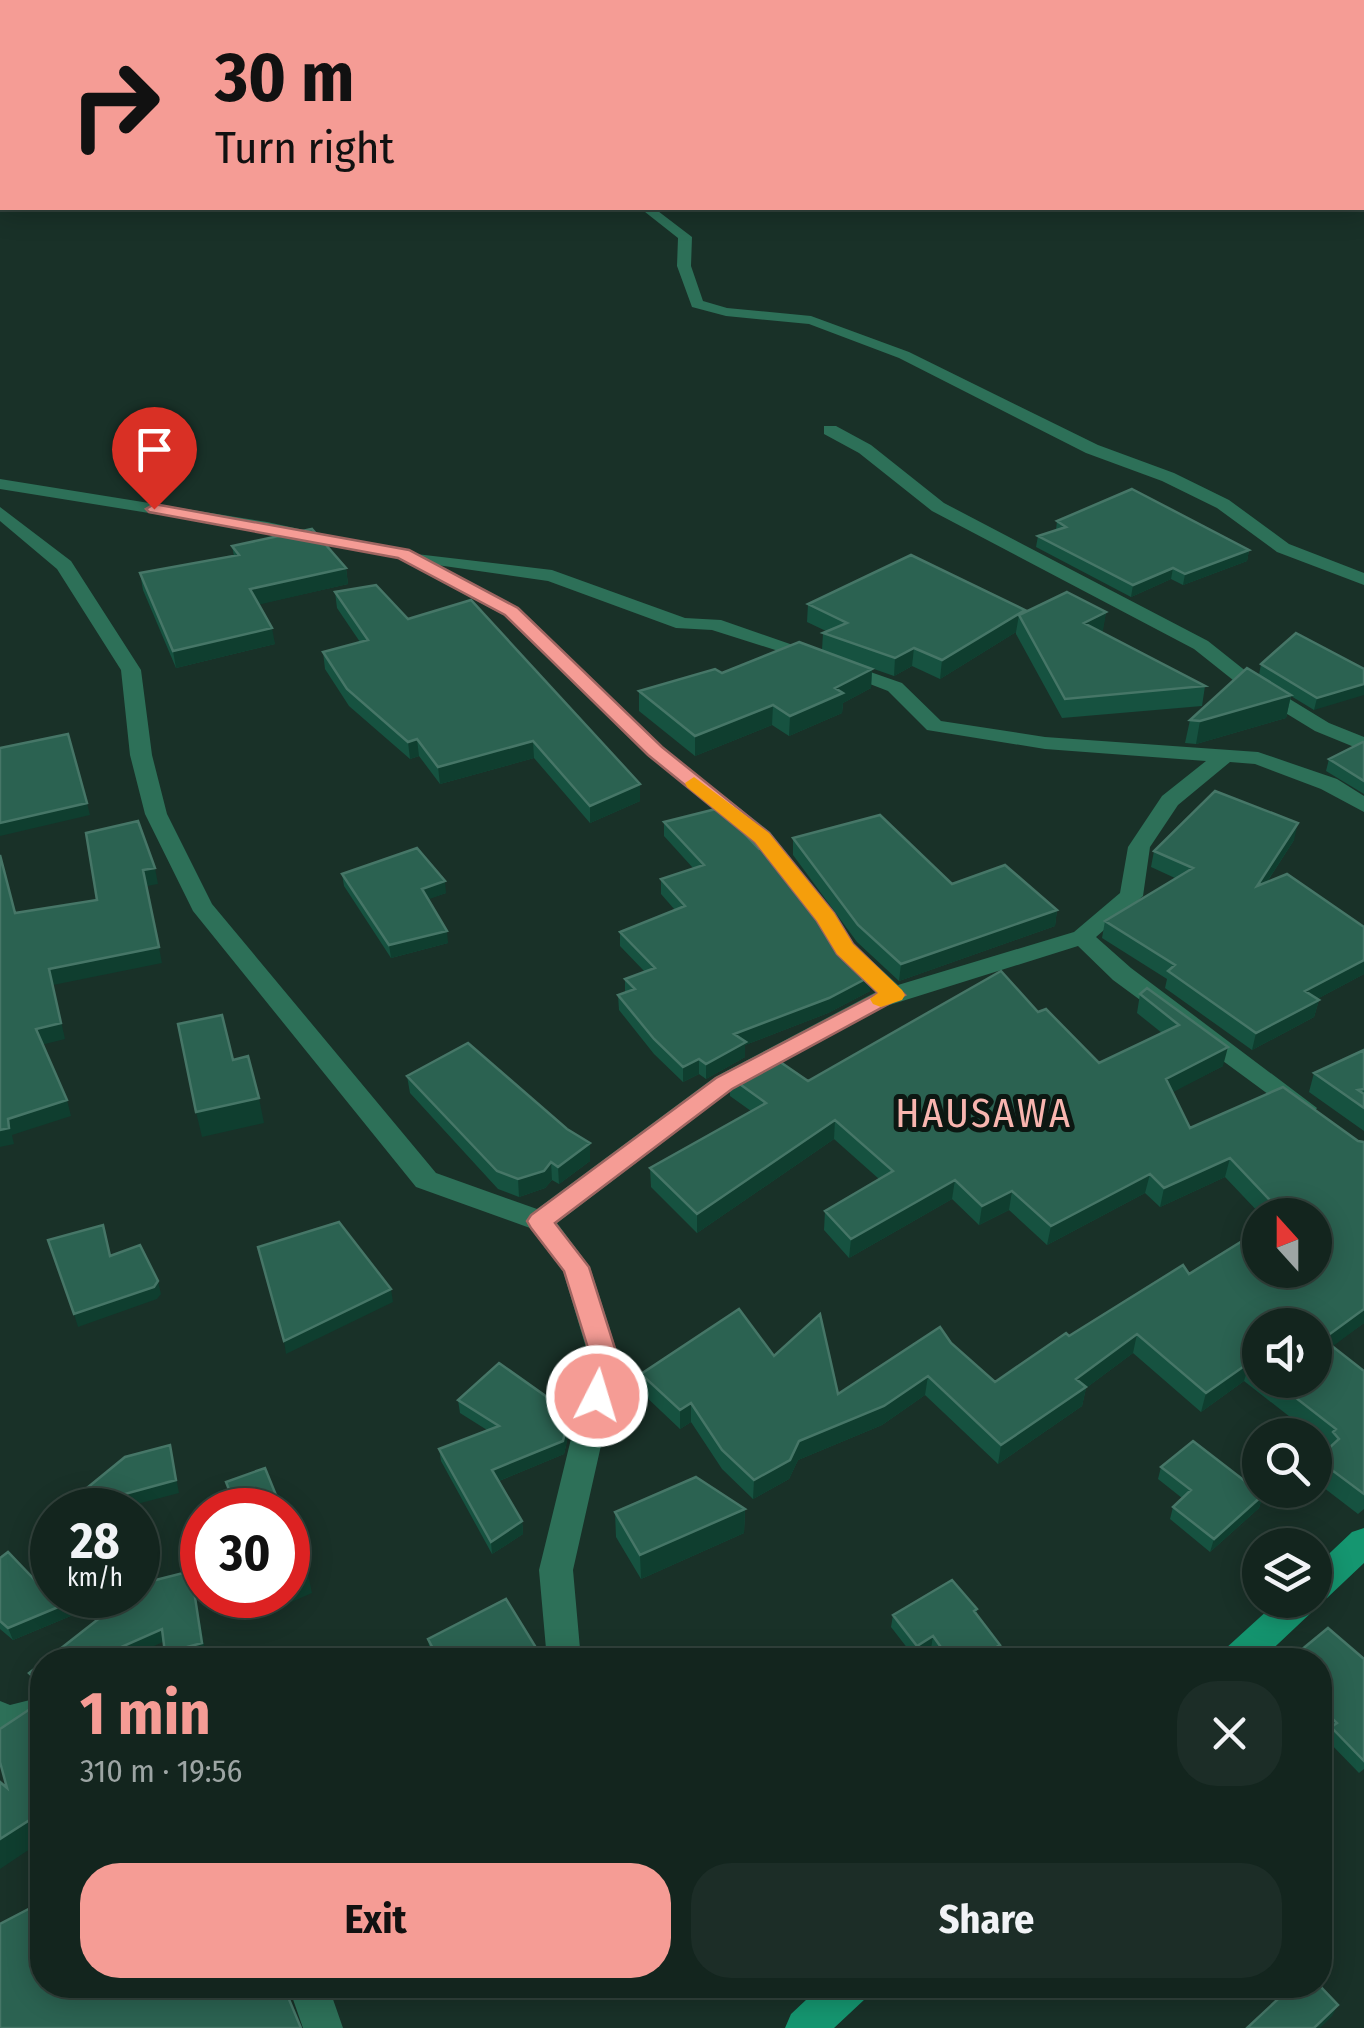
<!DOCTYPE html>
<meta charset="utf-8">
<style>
body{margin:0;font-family:"Fira Sans Condensed",sans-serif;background:#1c2d27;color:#f1f3f6;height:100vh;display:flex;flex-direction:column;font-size:38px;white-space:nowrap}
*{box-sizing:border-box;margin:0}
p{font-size:32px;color:#9da5a4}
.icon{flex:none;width:55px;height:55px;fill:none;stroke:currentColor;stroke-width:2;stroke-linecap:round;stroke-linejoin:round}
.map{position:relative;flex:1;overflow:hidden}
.side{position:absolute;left:30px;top:1648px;width:1302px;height:350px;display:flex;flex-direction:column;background:#13251e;border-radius:40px;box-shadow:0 5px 25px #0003,0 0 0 2px #32423c}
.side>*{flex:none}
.hud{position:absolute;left:0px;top:0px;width:1365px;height:210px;box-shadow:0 5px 25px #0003,0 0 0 2px #32423c;background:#f59c95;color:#111;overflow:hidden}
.needle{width:65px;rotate:339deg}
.buttons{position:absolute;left:1242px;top:1198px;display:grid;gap:20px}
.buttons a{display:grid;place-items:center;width:90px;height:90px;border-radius:50%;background:#13251e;box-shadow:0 5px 25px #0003,0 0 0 2px #32423c;font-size:50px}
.speed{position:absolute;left:30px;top:1488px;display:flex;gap:20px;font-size:50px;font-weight:700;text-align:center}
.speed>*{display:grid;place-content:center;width:130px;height:130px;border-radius:50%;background:#13251e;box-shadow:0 5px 25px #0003,0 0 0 2px #32423c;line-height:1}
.speed small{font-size:25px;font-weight:400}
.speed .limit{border:15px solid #d22;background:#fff;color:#111}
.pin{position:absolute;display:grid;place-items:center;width:85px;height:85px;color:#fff;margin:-102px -42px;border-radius:50% 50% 50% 0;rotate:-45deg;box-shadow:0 0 10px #0007}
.pin .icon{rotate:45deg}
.me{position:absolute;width:110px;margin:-55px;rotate:5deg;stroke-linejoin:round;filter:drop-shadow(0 0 8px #0008)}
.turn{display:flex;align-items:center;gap:35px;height:210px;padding:0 50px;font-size:45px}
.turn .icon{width:130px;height:130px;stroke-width:2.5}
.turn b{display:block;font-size:70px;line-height:85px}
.round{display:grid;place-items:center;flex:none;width:105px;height:105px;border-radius:40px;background:#1c2d27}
.summary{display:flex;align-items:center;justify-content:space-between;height:170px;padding:0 50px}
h1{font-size:60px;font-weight:700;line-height:75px;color:#f59c95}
.primary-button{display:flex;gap:20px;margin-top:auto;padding:20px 50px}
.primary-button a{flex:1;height:115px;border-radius:40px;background:#f59c95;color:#111;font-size:40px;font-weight:700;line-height:115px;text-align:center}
.primary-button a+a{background:#1c2d27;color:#f1f3f6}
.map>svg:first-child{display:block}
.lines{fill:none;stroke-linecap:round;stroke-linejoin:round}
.street{fill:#2d7058;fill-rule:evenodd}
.secondary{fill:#159670;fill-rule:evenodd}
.wall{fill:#165240;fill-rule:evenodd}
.shaded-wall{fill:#0f3e2f}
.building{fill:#2b6251;stroke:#467667;stroke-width:2.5}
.route{fill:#f59c95;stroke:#9f6561;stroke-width:2.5}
.slow{fill:#f59e0b}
.labels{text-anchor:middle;stroke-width:10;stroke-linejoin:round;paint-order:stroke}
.quarter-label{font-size:40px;letter-spacing:2.5px;fill:#f8b5af;stroke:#0c1712}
</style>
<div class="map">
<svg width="1364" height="2028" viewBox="0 0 1364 2028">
<rect width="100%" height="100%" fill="#193128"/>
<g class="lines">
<path class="street" d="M335,0H349L350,2H337Z
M640,208H654L692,237L691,266L703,301L727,308L811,316L909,352L1098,445L1174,473L1229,500L1289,544L1364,573V585L1277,552L1217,508L1162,481L1086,453L899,358L809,324L726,316L692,307L677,266L678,238Z
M824,426H836L871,445L944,503L1208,641L1252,676L1329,723L1364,737V751L1315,731L1238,684L1194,649L932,511L859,453L824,434Z
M0,479L267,522L416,554L552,570L685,618L721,620L902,683L941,721L1045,737L1258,752L1337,779L1364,796V812L1321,789L1255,764L1230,762L1178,805L1150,847L1143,896L1096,937L1131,968L1317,1108L1313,1114H1295L1113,980L1078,946L880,1008L733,1089L557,1223L590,1267L620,1361L573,1570L581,1660H547L539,1570L590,1361L563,1271L530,1228L416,1187L193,911L145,814L130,755L121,670L57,569L0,521V507L71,561L141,670L152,755L167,814L212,904L436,1173L537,1209L715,1077L876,992L836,954L816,921L754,842L648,755L505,616L397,558L267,532L0,489ZM437,565L548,581L676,628L712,630L813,662L888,691L927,730L1045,749L1206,761L1162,796L1128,847L1120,893L1074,932L898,985L854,944L834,913L770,832L662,747L519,608Z
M42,1697V1729L10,1737L0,1733V1701L10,1705Z
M288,1985H328L343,2028H303Z"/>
<path class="secondary" d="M1364,1528V1563L1327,1598L1318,1601L1314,1610L1261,1660H1220L1225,1649L1279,1600H1315V1567L1352,1532Z
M822,1985H871L865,1999L834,2028H785L791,2014Z"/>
</g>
<path class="wall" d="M1057,521L1249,550L1247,561L1183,585L1171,579L1131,597L1036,547L1038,536L1056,530Z
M232,546L346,568L348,584L259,604L275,644L176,668L143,590L140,573L234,556Z
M335,592L408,619L640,801L590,823L534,758L440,784L419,756L410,759L349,706L325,669L323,652L360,642L337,608Z
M808,604L1025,610V612H1106L1102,632L1205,686L1202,706L1062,718L1016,634V632L940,679L912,666L894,676L871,668L872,669L871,688L843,703L842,713L789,736L772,725L695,756L639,711V691L822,650L823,633L826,631L807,622Z
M1261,664L1364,669L1314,710L1291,696L1286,718L1196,744L1185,743L1190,720L1259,675Z
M1364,742V794L1326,771L1329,759Z
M664,822L834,942L870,991L828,1013L745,1045V1057L706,1079L699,1074L683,1082L654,1054L619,1010L618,995L625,992V979L645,972L620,946V932L675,910L661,894V879L693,868L664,836Z
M793,838L952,884L1057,910L1055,926L899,981L857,942L793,855Z
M1294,840L1267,882L1364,927V974L1317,999L1319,1000L1314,1017L1252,1050L1165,988L1167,979L1102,938L1105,921L1175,878L1151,867L1154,851Z
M342,874L446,893L428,899L448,943L391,958L344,886Z
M1147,988L1223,1066L1172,1092L1190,1128L1283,1087L1364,1323L1332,1346L1364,1371V1509L1358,1514L1315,1481V1464L1317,1459L1327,1450L1328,1447L1315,1435H1313L1244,1381L1201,1412L1133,1353L1086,1388L1082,1406L998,1464L925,1395L882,1425L798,1460L789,1479L753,1499L722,1469L691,1422L680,1429L642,1393L641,1374L774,1356L838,1394L951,1343L995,1382L1069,1336L1189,1274L1315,1215H1261L1225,1177L1160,1207L1145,1193L1047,1245L1009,1210L979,1225L952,1199L849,1258L824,1230L825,1211L879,1179L834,1139L697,1233L651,1187L650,1168L751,1111L730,1096V1077L808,1081L1038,1012L1099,1063L1162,1033L1137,1013L1140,994ZM1260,1325L1315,1380H1260Z
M1364,1050V1131L1309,1092L1314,1073Z
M407,1076L567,1129L590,1143V1161L559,1184L552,1180L545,1188L519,1197L498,1189L410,1093Z
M573,1398L574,1410L564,1454L499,1481L522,1521L523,1534L492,1554L441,1461L439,1449L487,1430L460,1413L458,1400L557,1404Z
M1161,1467L1263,1495L1259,1508L1210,1552L1170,1519L1173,1507L1182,1498L1158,1479Z
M226,1482L282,1510H234Z
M745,1509L744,1533L641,1579L616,1537L615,1512Z
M0,1558L53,1599L52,1595H121L13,1640L0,1629Z
M977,1609L976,1615L998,1657L993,1660H939L931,1649L915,1658L891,1627L893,1615Z
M428,1639L535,1646L536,1660H431Z
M1364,1659V1769L1359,1773L1326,1739L1329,1732L1320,1724V1660Z
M42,1663V1693L34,1686L29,1673Z"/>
<path class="shaded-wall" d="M1249,550L1247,561L1183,585L1185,574Z
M346,568L348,584L253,606L250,589Z
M1173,568L1171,579L1131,597L1133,585Z
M1025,610L1024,624L1019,615L1016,632L940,679L942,660Z
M1106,612L1103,631L1082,642L1084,623Z
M272,628L275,644L176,668L173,651Z
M914,648L912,666L894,676L895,658Z
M872,669L871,688L843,703L842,713L789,736L790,716L835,688Z
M1364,684V695L1314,710L1317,698Z
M1291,695L1286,718L1196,744L1200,721Z
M773,705L772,725L695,756V736Z
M417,739L419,756L410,759L408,742Z
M533,741L534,758L440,784L438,767Z
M640,784V801L590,823V806Z
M87,803L90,815L0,836V823Z
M1298,823L1294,840L1253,903L1257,886Z
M155,868L158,884L147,886L162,963L53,985L65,1039L41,1045L36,1029L49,969L143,870Z
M445,881L446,893L424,901L422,889Z
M1057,910L1055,926L899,981L901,964Z
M447,931L448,943L391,958L389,945Z
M1364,960V974L1300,1008L1305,991Z
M871,976L870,991L828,1013L745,1045V1057L706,1079V1064L734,1034Z
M1319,1000L1314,1017L1252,1050L1256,1033Z
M1228,1047L1223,1066L1162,1098L1166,1079Z
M699,1059V1074L683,1082V1067Z
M259,1098L264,1123L202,1137L196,1112Z
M67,1100L71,1116L12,1135L14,1144L0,1147V1130L8,1119Z
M835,1120L834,1139L697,1233V1214Z
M590,1143V1161L559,1184L558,1167Z
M1230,1158L1225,1177L1160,1207L1164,1188Z
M551,1162L552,1180L545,1188L519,1197L518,1179Z
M1150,1174L1145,1193L1047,1245L1051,1226Z
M955,1180L952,1199L849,1258L851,1239Z
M1012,1191L1009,1210L979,1225L982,1206Z
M158,1281L161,1294L157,1299L78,1327L74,1314Z
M391,1289L393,1302L286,1354L284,1341Z
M1364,1309V1323L1317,1358L1323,1339Z
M1137,1334L1133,1353L1086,1388L1082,1406L998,1464L1001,1445L1076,1379Z
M1250,1362L1244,1381L1201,1412L1206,1393Z
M928,1376L925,1395L882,1425L798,1460L789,1479L753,1499L754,1480L799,1441Z
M573,1398L574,1410L564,1454L494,1483L492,1470Z
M691,1403V1422L680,1429V1410Z
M170,1445L179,1493L114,1510L110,1498Z
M1263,1495L1259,1508L1210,1552L1214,1539Z
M745,1509L744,1533L641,1579L640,1555Z
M522,1521L523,1534L492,1554L491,1542Z
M307,1569L312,1593L273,1610L269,1595H288V1577Z
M191,1571L206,1656L190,1660H167L165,1653Z
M142,1572L146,1585L138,1588V1574Z
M87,1595H121L13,1640L8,1628Z
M162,1629L165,1641L124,1660H92Z
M933,1636L931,1649L915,1658L917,1646Z
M1000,1645L998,1657L993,1660H972Z
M535,1646L536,1660H508Z
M42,1812V1841L0,1869V1839Z
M1338,2005L1332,2016L1320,2028H1314Z"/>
<path class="building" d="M1132,489L1249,550L1185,574L1173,568L1133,585L1038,536L1066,527L1057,521Z
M312,529L346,568L250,589L272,628L173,651L140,573L239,555L232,546Z
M911,555L1025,610L942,660L914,648L895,658L823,633L847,623L808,604Z
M376,585L408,619L471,600L640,784L590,806L533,741L438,767L417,739L408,742L347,689L323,652L368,640L335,592Z
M1067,592L1106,612L1084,623L1205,686L1065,699L1019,615Z
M1296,633L1364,669V684L1317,698L1261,664Z
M799,642L872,669L835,688L843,693L790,716L773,705L695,736L639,691L715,669L722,673Z
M1247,668L1291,695L1200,721L1190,720Z
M68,734L87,803L0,823V748Z
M1363,742H1364V781L1329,759Z
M1215,791L1298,823L1257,886L1287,874L1364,927V960L1305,991L1319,1000L1256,1033L1168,971L1175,965L1105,921L1193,868L1154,851Z
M720,808L759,849L766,848L814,908L834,942L871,976L829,998L734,1034L746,1042L706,1064L699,1059L683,1067L654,1039L618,995L635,989L625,979L655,968L620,932L685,906L661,879L704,865L664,822Z
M880,815L952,884L1005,865L1057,910L901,964L858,925L793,838Z
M138,821L155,868L143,870L159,947L49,969L61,1023L36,1029L67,1100L8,1119L9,1128L0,1130V855L15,913L97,900L86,833Z
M417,848L445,881L422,889L447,931L389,945L342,874Z
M1001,971L1038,1012L1046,1009L1099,1063L1179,1025L1140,994L1147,988L1228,1047L1166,1079L1190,1128L1283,1087L1358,1141L1364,1142V1309L1323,1339L1364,1371V1494L1317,1459L1339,1439L1333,1432L1336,1429L1273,1380H1315V1325H1260V1370L1250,1362L1206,1393L1137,1334L1076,1379L1086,1387L1001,1445L928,1376L884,1406L799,1441L790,1460L754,1480L722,1450L691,1403L680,1410L641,1374L739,1309L774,1356L820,1314L838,1394L940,1327L951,1343L995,1382L1066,1333L1069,1336L1183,1265L1189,1274L1260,1230V1270H1315V1215H1284L1230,1158L1164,1188L1150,1174L1051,1226L1012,1191L982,1206L955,1180L851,1239L825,1211L893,1171L835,1120L697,1214L650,1168L766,1103L730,1077L736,1073L770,1055L808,1081Z
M222,1015L233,1060L248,1056L259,1098L196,1112L178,1024Z
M468,1043L567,1129L590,1143L558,1167L551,1162L544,1171L518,1179L497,1171L407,1076Z
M1364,1050V1089L1358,1090L1364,1094V1108L1314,1073Z
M339,1222L391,1289L284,1341L258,1247Z
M103,1225L110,1256L140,1245L158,1281L154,1287L74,1314L48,1240Z
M499,1363L557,1404L573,1398L563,1441L492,1470L522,1521L491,1542L439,1449L499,1426L458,1400Z
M1193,1441L1263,1495L1214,1539L1173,1507L1191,1490L1161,1467Z
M170,1445L176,1480L110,1498L115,1510H60L125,1457Z
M265,1468L282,1510H237L226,1482Z
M696,1477L745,1509L640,1555L615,1512Z
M52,1516V1595H87L8,1628L0,1621V1558L8,1552L53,1599L38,1528Z
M288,1523L307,1569L288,1577Z
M138,1561L142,1572L138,1574Z
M191,1571L202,1643L165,1653L162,1629L92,1660H46L129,1595H138V1588L144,1583Z
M952,1580L977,1609L974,1611L1000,1645L972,1660H950L933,1636L917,1646L893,1615Z
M506,1599L535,1646L508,1660H439L428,1639Z
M1328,1628L1364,1659V1761L1331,1727L1337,1723L1320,1707V1660H1289Z
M42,1663V1682L40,1683L29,1673Z
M42,1701V1812L0,1839V1782L7,1788L0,1762V1729Z
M42,1902V1985H283L301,2028H0V1924Z
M1293,1985H1319L1338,2005L1314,2028H1247Z"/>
<path class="route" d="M154,504L409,550L518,608L662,747L769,833L834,913L853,944L905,995L732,1089L555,1223L589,1267L619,1361L607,1404L597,1407L587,1404L583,1396L592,1361L564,1271L531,1228L527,1221L531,1215L716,1078L878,993L837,954L817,921L755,842L648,755L505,615L398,558L149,512L146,509Z"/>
<path class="slow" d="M694,777L769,833L834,913L853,944L902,990L905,995L902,1000L881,1007L873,1004L870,999L878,993L837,954L817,921L755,842L687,787L685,783Z"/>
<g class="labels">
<g class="quarter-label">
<text x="984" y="1127">HAUSAWA</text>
</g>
</g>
</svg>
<div class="buttons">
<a><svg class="needle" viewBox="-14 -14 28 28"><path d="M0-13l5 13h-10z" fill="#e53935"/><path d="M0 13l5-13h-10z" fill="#9da5a4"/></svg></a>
<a><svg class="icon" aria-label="sound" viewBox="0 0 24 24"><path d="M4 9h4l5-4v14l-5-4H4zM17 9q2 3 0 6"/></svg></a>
<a><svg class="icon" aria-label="search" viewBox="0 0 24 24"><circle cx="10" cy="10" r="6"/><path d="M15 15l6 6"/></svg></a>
<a><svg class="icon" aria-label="layers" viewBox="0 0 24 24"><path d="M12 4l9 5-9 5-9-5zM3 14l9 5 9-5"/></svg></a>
</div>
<div class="speed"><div>28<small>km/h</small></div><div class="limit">30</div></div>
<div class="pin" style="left:154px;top:509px;background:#d93025"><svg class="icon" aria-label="arrive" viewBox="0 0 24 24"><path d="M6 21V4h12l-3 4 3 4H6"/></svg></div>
<svg class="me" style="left:597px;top:1396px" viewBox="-20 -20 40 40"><circle r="17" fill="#f59c95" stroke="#fff" stroke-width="3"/><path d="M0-11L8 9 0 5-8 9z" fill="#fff"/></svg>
<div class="hud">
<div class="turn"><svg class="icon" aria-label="right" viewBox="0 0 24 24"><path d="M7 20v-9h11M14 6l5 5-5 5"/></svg><div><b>30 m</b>Turn right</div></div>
</div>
<section class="side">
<div class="summary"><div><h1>1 min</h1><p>310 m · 19:56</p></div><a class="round"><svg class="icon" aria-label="close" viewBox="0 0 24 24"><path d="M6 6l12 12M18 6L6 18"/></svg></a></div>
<div class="primary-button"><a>Exit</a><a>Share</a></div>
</section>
</div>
